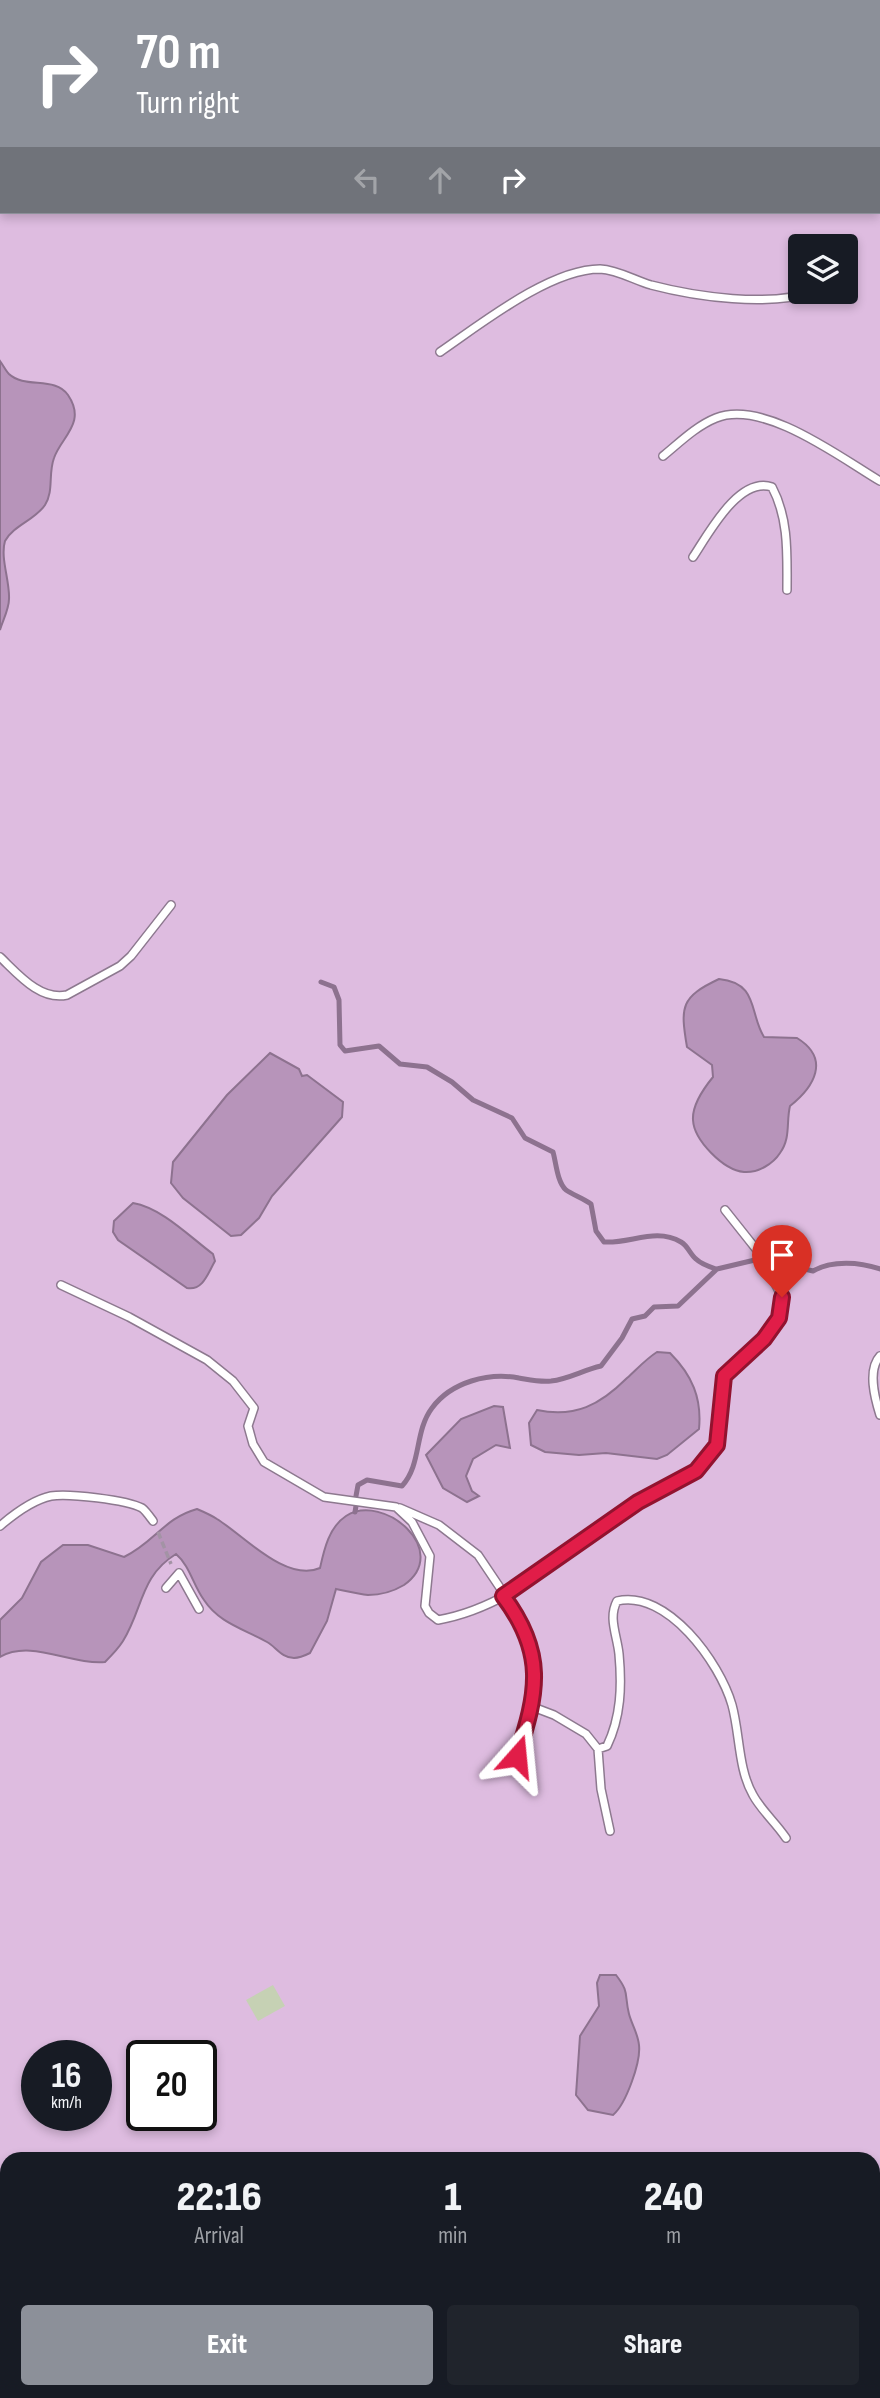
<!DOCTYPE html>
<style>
body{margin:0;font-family:"Sofia Sans Condensed",sans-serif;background:#20242c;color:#f1f3f6;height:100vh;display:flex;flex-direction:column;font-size:26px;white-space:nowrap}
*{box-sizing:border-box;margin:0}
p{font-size:23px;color:#9ea1a6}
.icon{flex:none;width:38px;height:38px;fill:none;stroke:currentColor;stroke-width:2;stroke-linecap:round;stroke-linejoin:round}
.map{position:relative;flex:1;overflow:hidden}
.sheet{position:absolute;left:0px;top:2152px;width:880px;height:247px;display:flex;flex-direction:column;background:#171b24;border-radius:21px 21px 0 0;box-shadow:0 4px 10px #0003}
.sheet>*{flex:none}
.guide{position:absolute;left:0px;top:0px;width:880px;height:214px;box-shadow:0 4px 10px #0003;background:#8c9099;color:#fff;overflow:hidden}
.controls{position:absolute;left:788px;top:234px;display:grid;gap:14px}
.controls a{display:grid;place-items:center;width:70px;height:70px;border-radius:7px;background:#171b24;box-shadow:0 4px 10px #0003;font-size:35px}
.speed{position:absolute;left:21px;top:2040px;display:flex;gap:14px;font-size:35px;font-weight:700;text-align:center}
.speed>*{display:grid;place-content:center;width:91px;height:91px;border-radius:50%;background:#171b24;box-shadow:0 4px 10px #0003;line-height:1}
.speed small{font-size:18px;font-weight:400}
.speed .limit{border:4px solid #111;border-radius:10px;background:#fff;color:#111}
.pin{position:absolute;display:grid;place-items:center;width:60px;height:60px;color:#fff;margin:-72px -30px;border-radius:50% 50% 50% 0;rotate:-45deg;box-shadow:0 0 7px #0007}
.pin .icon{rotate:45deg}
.me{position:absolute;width:77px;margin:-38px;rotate:18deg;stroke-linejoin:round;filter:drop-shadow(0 0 5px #0008)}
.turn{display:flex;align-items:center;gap:24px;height:147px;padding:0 21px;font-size:32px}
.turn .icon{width:91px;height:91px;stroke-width:2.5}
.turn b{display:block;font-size:49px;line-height:60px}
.lanes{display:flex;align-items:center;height:66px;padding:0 21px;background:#0003;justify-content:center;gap:35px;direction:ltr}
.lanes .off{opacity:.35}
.eta{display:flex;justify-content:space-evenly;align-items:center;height:119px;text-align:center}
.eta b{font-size:42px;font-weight:800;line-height:49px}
.action{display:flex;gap:14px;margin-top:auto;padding:14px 21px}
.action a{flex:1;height:80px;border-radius:7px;background:#8c9099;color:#fff;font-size:28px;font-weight:800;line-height:80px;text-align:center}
.action a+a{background:#20242c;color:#f1f3f6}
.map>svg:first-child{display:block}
.green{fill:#debce0;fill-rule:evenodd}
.water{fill:#b794ba;stroke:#8d728f;stroke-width:2}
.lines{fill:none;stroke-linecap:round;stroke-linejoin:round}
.stream{stroke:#8d728f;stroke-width:5}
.building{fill:#c6d1b4}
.service-casing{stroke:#8d798f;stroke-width:10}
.path{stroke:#a393a5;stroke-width:3.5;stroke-dasharray:7 3.5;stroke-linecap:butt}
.service{stroke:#fff;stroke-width:7}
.route-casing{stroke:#92132f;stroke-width:18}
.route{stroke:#e11d48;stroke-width:12}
</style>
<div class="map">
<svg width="880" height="2398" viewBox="0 0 880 2398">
<rect width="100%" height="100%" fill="#f8e2fa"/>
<path class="green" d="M0,0H880V2398H336L327,2392H873V2160H7V2183L0,2179ZM2,2H878V212H2ZM800,247H845V292H800ZM37,2056H96V2116H37ZM142,2056H201V2116H142Z"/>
<path class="water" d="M0,361C3,365 6,371 9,374C25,389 55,376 68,395C87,423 61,437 54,458C48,474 54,491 45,505C35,520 14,525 5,541C0,558 10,581 9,599C9,609 3,620 0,630Z
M719,979C759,983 749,1013 764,1037L797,1038C831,1059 814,1087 790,1106C786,1122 791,1138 780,1153C773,1164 758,1173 744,1172C723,1170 694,1140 693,1120C692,1105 704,1088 713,1077L712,1065L687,1047C680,1006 681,997 719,979Z
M270,1053L299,1069L302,1076L307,1075L343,1102L342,1117L272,1196L259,1218L241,1235L231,1236L183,1198L171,1183L173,1162L227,1095Z
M133,1203C162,1208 190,1237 213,1254L215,1261C208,1273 203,1291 187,1288L118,1240L113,1232L114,1221Z
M657,1352L670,1353C692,1375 702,1398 699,1429L667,1455L657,1459L606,1453L579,1455L545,1452L531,1445L529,1423L537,1410C575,1418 600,1405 627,1378C637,1369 646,1359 657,1352Z
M494,1406L503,1407L510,1448L496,1445L473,1459L466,1476L472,1491L479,1496L467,1502L443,1488L426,1455L461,1419Z
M197,1509C204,1512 211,1515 217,1519C242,1534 286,1583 320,1568C324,1550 329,1527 346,1516C384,1492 452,1551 404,1585C394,1591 380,1595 368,1595C358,1594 346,1591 336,1589L327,1621L310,1653C306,1655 299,1658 294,1658C282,1658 276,1647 267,1642C244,1629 219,1623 204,1600C193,1585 190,1566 176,1554C140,1576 143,1609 123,1641C118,1649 111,1656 105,1662C71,1665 31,1639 0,1657V1620L22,1598L41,1562L63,1545H88L124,1557C154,1543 164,1518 197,1509Z
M600,1975H616C630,1993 624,1994 629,2014C632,2025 638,2034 639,2045C641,2062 626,2104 613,2115L588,2110L576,2095L580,2036L599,2006L597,1983Z
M873,2283L880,2285V2371L873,2361Z"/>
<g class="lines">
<path class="stream" d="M321,982L334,987L339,1000L340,1045L345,1051L379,1046L400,1064L427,1067L452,1082L473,1100L512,1118L525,1138L553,1152C556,1162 557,1182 566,1190C573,1195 583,1198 591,1204L596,1231L604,1242C630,1244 656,1227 681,1242C688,1246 690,1254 696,1259C701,1264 710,1267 716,1269
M775,1262L813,1271C832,1260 860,1262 880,1269
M356,1496L358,1485L367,1480L402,1486C422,1464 414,1432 432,1408C451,1382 489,1372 519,1378C531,1380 539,1382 551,1381C569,1379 583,1370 601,1366L622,1338L632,1319L645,1316L654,1307L678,1306L717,1269L759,1259
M355,1512L356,1506"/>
</g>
<path class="building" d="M273,1985L285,2006L258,2021L246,2000Z"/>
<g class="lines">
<defs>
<path id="service" d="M845,266L851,259
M440,352C481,324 550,269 600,269C618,270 634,280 651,285C697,297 768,307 814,292
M663,456C679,443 696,426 716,418C764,399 841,458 880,481
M693,557C709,533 739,476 772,487C789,519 787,555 787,590
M0,957C18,974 40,1001 67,995L120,966L131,956L171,905
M61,1285L129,1317L207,1360L233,1381L254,1408L248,1426L253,1444L264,1462L324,1497L396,1507L412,1522L430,1556L425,1606L429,1613L438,1620C514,1607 574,1546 636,1504C664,1485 701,1479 717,1445C725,1428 720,1396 724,1376L764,1340L779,1318L782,1297L760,1254L725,1210
M880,1356C867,1370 875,1399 880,1415
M400,1508L439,1525L478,1555L519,1616L531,1642L534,1695L517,1756
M0,1526C14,1514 32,1500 51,1496C68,1493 127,1500 142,1508C146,1511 150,1517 153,1521
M166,1588L179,1573L199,1609
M533,1707L554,1715L586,1734L598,1749L601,1789L610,1831
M598,1749L607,1746C621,1717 622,1686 619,1654C617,1635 608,1618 617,1601C667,1589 720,1663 732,1705C740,1734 738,1769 753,1795C761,1810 776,1823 786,1838
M356,2392L365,2398"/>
</defs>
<use href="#service" class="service-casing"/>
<path class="path" d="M158,1532L171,1564"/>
<use href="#service" class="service"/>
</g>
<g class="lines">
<defs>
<path id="route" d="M517,1756C538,1692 546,1653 503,1596L638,1502L696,1471L717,1445L724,1376L764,1339L779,1318L782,1297"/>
</defs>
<use href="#route" class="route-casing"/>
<use href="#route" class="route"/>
</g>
</svg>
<div class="controls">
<a><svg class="icon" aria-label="layers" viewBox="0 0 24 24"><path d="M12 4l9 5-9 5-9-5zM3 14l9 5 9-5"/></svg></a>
</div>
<div class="speed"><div>16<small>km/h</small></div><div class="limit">20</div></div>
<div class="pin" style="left:782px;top:1297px;background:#d93025"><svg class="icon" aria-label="arrive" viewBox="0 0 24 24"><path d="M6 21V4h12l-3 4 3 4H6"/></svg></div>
<svg class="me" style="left:517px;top:1756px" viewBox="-20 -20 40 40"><path d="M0-17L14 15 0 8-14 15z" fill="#e11d48" stroke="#fff" stroke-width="4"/></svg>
<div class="guide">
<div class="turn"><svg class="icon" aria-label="right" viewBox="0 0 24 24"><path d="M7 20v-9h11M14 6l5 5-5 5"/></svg><div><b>70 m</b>Turn right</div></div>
<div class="lanes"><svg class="icon off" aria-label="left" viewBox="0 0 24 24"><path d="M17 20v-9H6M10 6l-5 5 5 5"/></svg><svg class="icon off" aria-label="ahead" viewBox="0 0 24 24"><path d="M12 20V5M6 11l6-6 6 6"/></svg><svg class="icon" aria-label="right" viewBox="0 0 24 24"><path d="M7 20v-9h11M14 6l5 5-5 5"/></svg></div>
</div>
<section class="sheet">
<div class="eta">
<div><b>22:16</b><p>Arrival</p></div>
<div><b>1</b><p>min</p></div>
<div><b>240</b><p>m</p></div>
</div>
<div class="action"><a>Exit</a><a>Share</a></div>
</section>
</div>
